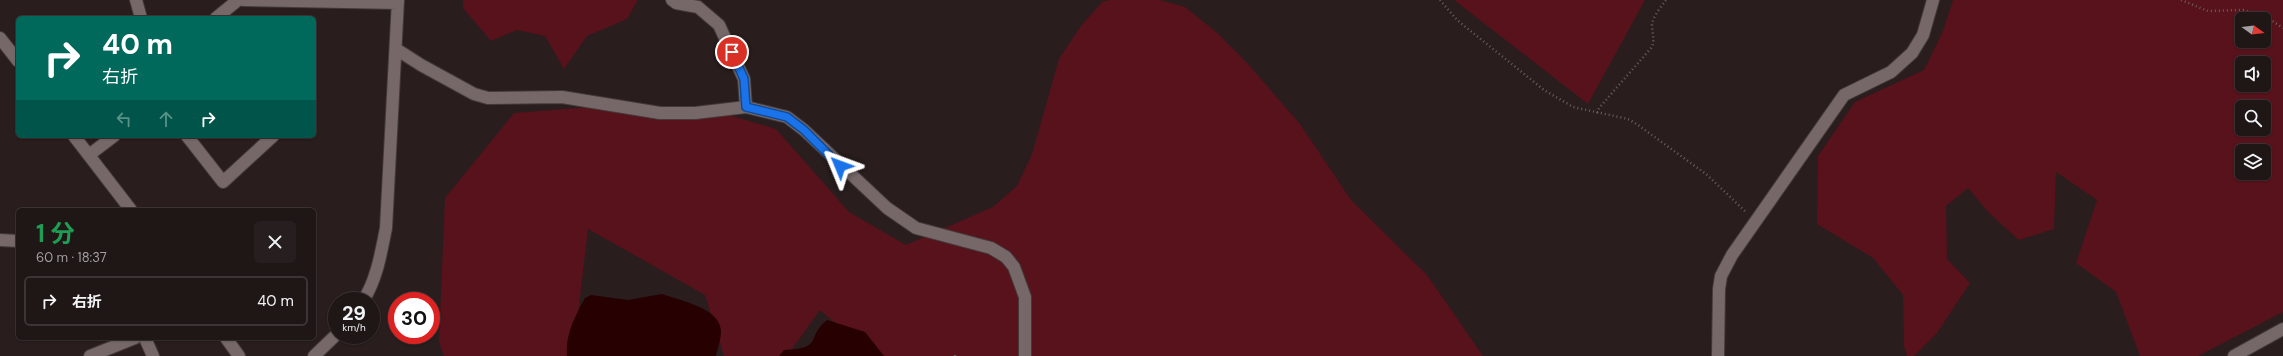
<!DOCTYPE html>
<html lang="ja">
<meta charset="utf-8">
<style>
body{margin:0;font-family:"DM Sans","Noto Sans JP",sans-serif;background:#271f1f;color:#f1f3f6;height:100vh;display:flex;flex-direction:column;font-size:15px;white-space:nowrap}
*{box-sizing:border-box;margin:0}
p{font-size:13px;color:#a19fa1}
.icon{flex:none;width:22px;height:22px;fill:none;stroke:currentColor;stroke-width:2;stroke-linecap:round;stroke-linejoin:round}
.map{position:relative;flex:1;overflow:hidden}
.details{position:absolute;left:16px;top:208px;width:300px;height:132px;display:flex;flex-direction:column;background:#1f1616;border-radius:6px;box-shadow:0 1px 3px #0004,0 0 0 1px #3c3535}
.details>*{flex:none}
.guide{position:absolute;left:16px;top:16px;width:300px;height:122px;border-radius:6px;box-shadow:0 1px 3px #0004,0 0 0 1px #3c3535;background:#00695c;color:#fff;overflow:hidden}
.needle{width:26px;rotate:105deg}
.buttons{position:absolute;left:2235px;top:12px;display:grid;gap:8px}
.buttons a{display:grid;place-items:center;width:36px;height:36px;border-radius:6px;background:#1f1616;box-shadow:0 1px 3px #0004,0 0 0 1px #3c3535;font-size:20px}
.speed{position:absolute;left:328px;top:292px;display:flex;gap:8px;font-size:20px;font-weight:700;text-align:center}
.speed>*{display:grid;place-content:center;width:52px;height:52px;border-radius:50%;background:#1f1616;box-shadow:0 1px 3px #0004,0 0 0 1px #3c3535;line-height:1}
.speed small{font-size:10px;font-weight:400}
.speed .limit{border:6px solid #d22;background:#fff;color:#111}
.pin{position:absolute;display:grid;place-items:center;width:34px;height:34px;color:#fff;margin:-17px;border:2px solid #fff;border-radius:50%;box-shadow:0 1px 4px #0007}
.me{position:absolute;width:44px;margin:-22px;rotate:314deg;stroke-linejoin:round;filter:drop-shadow(0 0 3px #0008)}
.turn{display:flex;align-items:center;gap:14px;height:84px;padding:0 20px;font-size:18px}
.turn .icon{width:52px;height:52px;stroke-width:2.5}
.turn b{display:block;font-size:28px;line-height:34px}
.lanes{display:flex;align-items:center;height:38px;padding:0 20px;background:#0003;justify-content:center;gap:20px;direction:ltr}
.lanes .off{opacity:.35}
.round{display:grid;place-items:center;flex:none;width:42px;height:42px;border-radius:6px;background:#271f1f}
.summary{display:flex;align-items:center;justify-content:space-between;height:68px;padding:0 20px}
h1{font-size:24px;font-weight:700;line-height:30px;color:#1e9e55}
ul{padding:0;list-style:none}
li{display:flex;align-items:center;gap:12px;height:50px;margin:0 8px 6px;padding:0 12px;border:2px solid #3c3535;border-radius:6px}
li div{flex:1}
li b{display:block;font-size:15px}
li em{font-style:normal}
.map>svg:first-child{display:block}
.green{fill:#57121b;fill-rule:evenodd}
.water{fill:#270002}
.lines{fill:none;stroke-linecap:round;stroke-linejoin:round}
.minor-casing{stroke:#443a3a;stroke-width:14}
.path{stroke:#6b6060;stroke-width:2.5;stroke-dasharray:1 3;stroke-linecap:butt}
.minor{stroke:#766868;stroke-width:12}
.route-casing{stroke:#114b97;stroke-width:10}
.route{stroke:#1a73e8;stroke-width:7}
</style>
<div class="map">
<svg width="2283" height="356" viewBox="0 0 2283 356">
<rect width="100%" height="100%" fill="#291d1d"/>
<path class="green" d="M463,0H638L627,19L587,36L564,69L545,36L517,30L491,41L463,8Z
M1110,0H1160L1185,7L1215,31L1248,64L1300,124L1351,200L1427,275L1483,356H874L820,310L787,356H724L705,295L588,229L573,356H444L439,342L445,198L514,113L578,108L698,106L776,129L849,212L906,245L993,207L1017,186L1032,154L1059,59L1081,26L1102,2Z
M1454,0H1645L1588,104Z
M1953,0H2283V312L2198,356H2140L2116,292L2076,263L2097,200L2056,172L2054,229L2019,240L1989,213L1968,188L1946,206L1947,259L1970,283L1937,333L1914,356H1907L1904,346L1903,295L1873,258L1817,224L1818,156L1855,102L1924,70L1943,31ZM2242,19H2264V41H2242ZM2242,63H2264V85H2242ZM2242,107H2264V129H2242ZM2242,151H2264V173H2242Z"/>
<path class="water" d="M662,294C678,300 715,307 720,326C723,334 718,347 716,356H567C565,335 575,316 585,298L591,295L628,300Z
M827,320L865,332L884,356H779L784,350C825,348 805,338 827,320Z"/>
<g class="lines">
<defs>
<path id="minor" d="M136,0L141,18
M243,0L398,3
M672,0L676,3L698,7L719,25L744,79L746,107
M216,18L238,0
M0,38L18,61
M396,49L421,65L474,94L488,98L562,97L660,113H695L746,107L787,117L804,130L887,208L916,228L991,248L1006,257L1014,267L1025,297V356
M74,136L131,210
M187,136L223,182L273,136
M89,155L114,136
M0,240L18,241
M363,301C377,279 381,253 386,228L398,0
M145,338L153,356
M226,338L239,356
M90,356L135,338
M314,356L337,334
M1718,356L1719,289L1721,276L1732,255L1844,95L1891,72L1912,53L1923,35L1933,0
M2234,356L2283,329"/>
</defs>
<use href="#minor" class="minor-casing"/>
<path class="path" d="M1440,0L1457,20L1544,90L1573,107L1628,119L1638,125L1706,174L1746,212
M2181,0L2208,11L2243,10L2268,18L2283,28
M1597,113L1599,108L1652,47C1655,39 1652,33 1652,25C1653,16 1661,7 1666,0
M955,356V354"/>
<use href="#minor" class="minor"/>
</g>
<g class="lines">
<defs>
<path id="route" d="M732,52L744,79L746,107L787,117L804,130L840,166"/>
</defs>
<use href="#route" class="route-casing"/>
<use href="#route" class="route"/>
</g>
</svg>
<div class="buttons">
<a><svg class="needle" viewBox="-14 -14 28 28"><path d="M0-13l5 13h-10z" fill="#e53935"/><path d="M0 13l5-13h-10z" fill="#a19fa1"/></svg></a>
<a><svg class="icon" aria-label="sound" viewBox="0 0 24 24"><path d="M4 9h4l5-4v14l-5-4H4zM17 9q2 3 0 6"/></svg></a>
<a><svg class="icon" aria-label="search" viewBox="0 0 24 24"><circle cx="10" cy="10" r="6"/><path d="M15 15l6 6"/></svg></a>
<a><svg class="icon" aria-label="layers" viewBox="0 0 24 24"><path d="M12 4l9 5-9 5-9-5zM3 14l9 5 9-5"/></svg></a>
</div>
<div class="speed"><div>29<small>km/h</small></div><div class="limit">30</div></div>
<div class="pin" style="left:732px;top:52px;background:#d93025"><svg class="icon" aria-label="arrive" viewBox="0 0 24 24"><path d="M6 21V4h12l-3 4 3 4H6"/></svg></div>
<svg class="me" style="left:840px;top:166px" viewBox="-20 -20 40 40"><path d="M0-17L14 15 0 8-14 15z" fill="#1a73e8" stroke="#fff" stroke-width="4"/></svg>
<div class="guide">
<div class="turn"><svg class="icon" aria-label="right" viewBox="0 0 24 24"><path d="M7 20v-9h11M14 6l5 5-5 5"/></svg><div><b>40 m</b>右折</div></div>
<div class="lanes"><svg class="icon off" aria-label="left" viewBox="0 0 24 24"><path d="M17 20v-9H6M10 6l-5 5 5 5"/></svg><svg class="icon off" aria-label="ahead" viewBox="0 0 24 24"><path d="M12 20V5M6 11l6-6 6 6"/></svg><svg class="icon" aria-label="right" viewBox="0 0 24 24"><path d="M7 20v-9h11M14 6l5 5-5 5"/></svg></div>
</div>
<section class="details">
<div class="summary"><div><h1>1 分</h1><p>60 m · 18:37</p></div><a class="round"><svg class="icon" aria-label="close" viewBox="0 0 24 24"><path d="M6 6l12 12M18 6L6 18"/></svg></a></div>
<ul>
<li><svg class="icon" aria-label="right" viewBox="0 0 24 24"><path d="M7 20v-9h11M14 6l5 5-5 5"/></svg><div><b>右折</b></div><em>40 m</em></li>
</ul>
</section>
</div>
